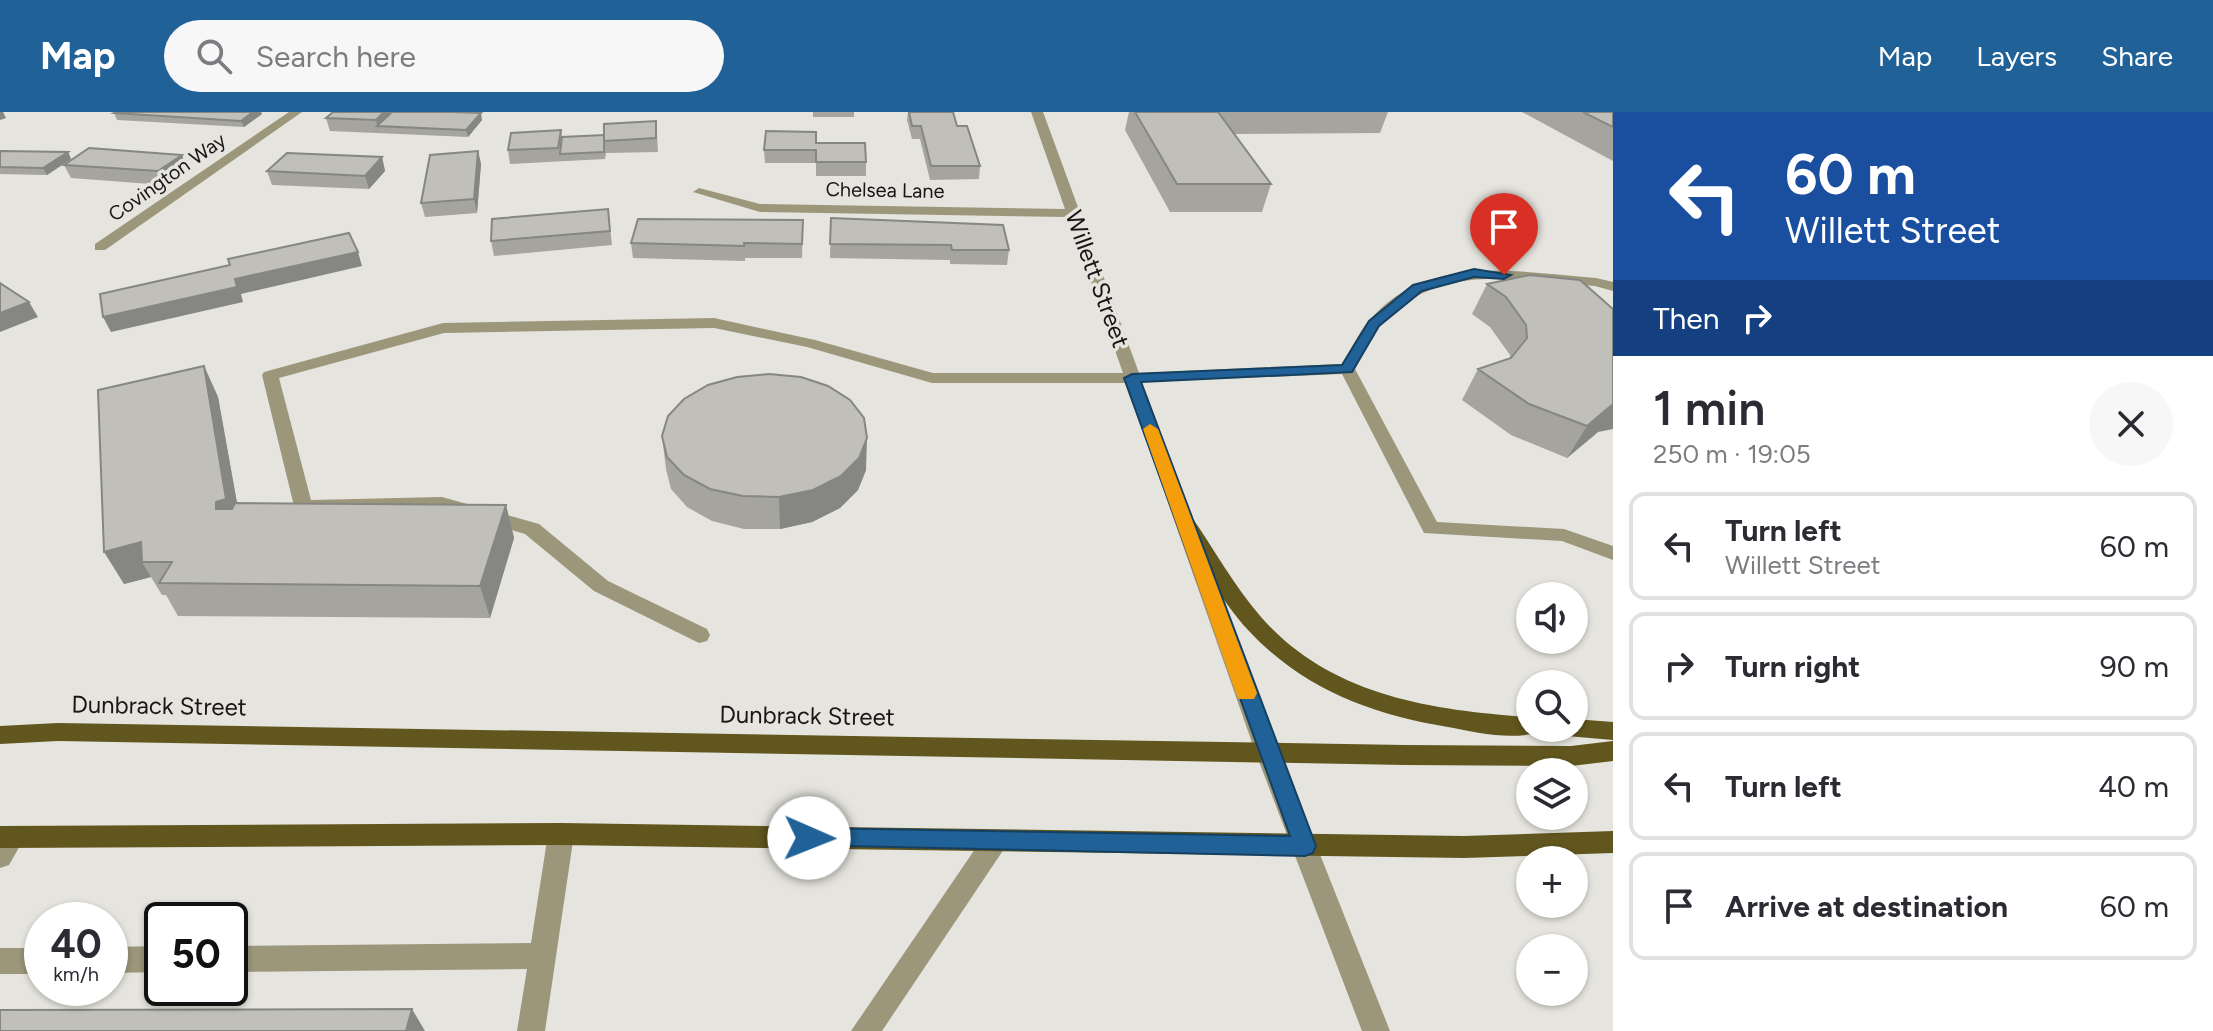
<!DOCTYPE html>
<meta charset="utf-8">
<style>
body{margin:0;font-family:Figtree,sans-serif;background:#f7f7f7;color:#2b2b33;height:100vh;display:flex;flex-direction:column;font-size:30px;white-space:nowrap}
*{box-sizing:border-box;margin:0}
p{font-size:26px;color:#7c7c81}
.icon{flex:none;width:44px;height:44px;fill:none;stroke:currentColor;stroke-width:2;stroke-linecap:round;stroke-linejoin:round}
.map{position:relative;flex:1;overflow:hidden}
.sheet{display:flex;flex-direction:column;background:#fff;width:600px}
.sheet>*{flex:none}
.hud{background:#1a4fa0;color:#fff;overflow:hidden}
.tools{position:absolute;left:1516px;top:470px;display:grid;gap:16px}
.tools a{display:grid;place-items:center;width:72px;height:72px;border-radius:50%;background:#fff;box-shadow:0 2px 6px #0004;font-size:40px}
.speed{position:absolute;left:24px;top:790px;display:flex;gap:16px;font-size:40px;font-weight:700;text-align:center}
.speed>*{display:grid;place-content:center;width:104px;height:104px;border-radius:50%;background:#fff;box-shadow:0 2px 6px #0004;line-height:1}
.speed small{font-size:20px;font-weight:400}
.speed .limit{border:4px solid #111;border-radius:12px;background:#fff;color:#111}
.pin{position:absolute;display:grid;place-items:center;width:68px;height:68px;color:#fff;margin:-82px -34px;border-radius:50% 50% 50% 0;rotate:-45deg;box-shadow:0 0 8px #0007}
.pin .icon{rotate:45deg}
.me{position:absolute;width:88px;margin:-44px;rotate:91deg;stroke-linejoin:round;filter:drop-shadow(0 0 6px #0008)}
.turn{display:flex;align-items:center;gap:28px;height:168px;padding:0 40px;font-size:36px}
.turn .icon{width:104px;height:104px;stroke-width:2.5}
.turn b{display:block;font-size:56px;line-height:68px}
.then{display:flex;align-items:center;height:76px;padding:0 40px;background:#0003;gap:16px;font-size:30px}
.round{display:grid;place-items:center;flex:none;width:84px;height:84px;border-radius:42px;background:#f7f7f7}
.summary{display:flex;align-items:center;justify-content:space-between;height:136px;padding:0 40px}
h1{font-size:48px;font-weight:600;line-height:60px}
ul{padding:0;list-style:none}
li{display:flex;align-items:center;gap:24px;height:108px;margin:0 16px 12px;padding:0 24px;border:4px solid #e1e1e2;border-radius:16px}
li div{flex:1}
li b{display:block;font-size:30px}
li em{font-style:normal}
header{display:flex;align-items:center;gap:48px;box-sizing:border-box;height:112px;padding:0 40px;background:#206297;color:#fff}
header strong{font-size:38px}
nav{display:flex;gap:44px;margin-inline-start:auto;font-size:28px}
.search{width:560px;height:72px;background:#f7f7f7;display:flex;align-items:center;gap:20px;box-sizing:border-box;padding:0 28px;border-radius:44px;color:#7c7c81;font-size:30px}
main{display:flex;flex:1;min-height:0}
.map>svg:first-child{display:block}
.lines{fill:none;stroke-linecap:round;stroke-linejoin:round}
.minor{fill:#9c967a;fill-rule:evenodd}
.major{fill:#61561e;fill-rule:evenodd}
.wall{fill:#a5a49f}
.shaded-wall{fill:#868682}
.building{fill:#c0bfb9;stroke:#868682;stroke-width:2}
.route{fill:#206297;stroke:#154062;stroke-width:2}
.slow{fill:#f59e0b}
.labels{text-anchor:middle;stroke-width:7;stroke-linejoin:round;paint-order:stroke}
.far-street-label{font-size:20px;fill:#181715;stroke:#e5e4de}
.street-label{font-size:24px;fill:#181715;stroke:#e5e4de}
</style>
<header>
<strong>Map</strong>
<div class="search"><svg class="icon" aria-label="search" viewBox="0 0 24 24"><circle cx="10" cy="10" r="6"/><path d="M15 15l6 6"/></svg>Search here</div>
<nav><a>Map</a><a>Layers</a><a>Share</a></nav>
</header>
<main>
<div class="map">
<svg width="1613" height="919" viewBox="0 0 1613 919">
<rect width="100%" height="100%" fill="#e5e4de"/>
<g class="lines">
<path class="minor" d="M289,0H302L105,138H95V132Z
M1031,0H1043L1139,261L1342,252C1350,239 1358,222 1368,210C1426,140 1517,160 1596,166L1613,170V179L1595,174C1518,169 1438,148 1380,214C1370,226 1363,243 1355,257L1437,410L1564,417L1613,434V448L1562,429L1424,421L1342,262L1142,270L1279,639L1390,919H1362L1255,639L1126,271H932L807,235L714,216L444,221L279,266L311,388L442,385L539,412L608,469L707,517L710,523L707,529L699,531L594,479L525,422L442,397L303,400L294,394L262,263L264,260L443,211L714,206L815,228L933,261H1123L1068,105L760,100L693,80L699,76L760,92L1065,97Z
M561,711L570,714L574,722L545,919H517L527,857L230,860V834L531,831L548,722L552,714Z
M12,714L21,717L25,725L9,753L0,756V722Z
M995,718L1004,721L1008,729L1004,737L882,919H851L986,721Z
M162,834V860L110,861V835Z
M0,836H42V862H0Z"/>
<path class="major" d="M1184,402L1191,404C1214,437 1234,474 1261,505C1331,584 1431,598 1530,605V616H1540L1538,620C1513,629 1473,620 1448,615C1372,603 1302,576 1249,519C1219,487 1198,445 1175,408Z
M1574,607L1613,610V628L1555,623L1551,616H1574Z
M58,611L1405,633L1571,634L1613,629V649L1571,654L1405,653L58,629L0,632V614Z
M561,711L1464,724L1613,719V741L1464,746L561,733L0,736V714Z"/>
</g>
<path class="wall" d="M813,0H854V5H813Z
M908,0H953L957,14L980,54L979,67L930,68L920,27H912L907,8Z
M1129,0H1388L1380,21L1234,22L1271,72L1262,100H1170L1125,18Z
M1522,0H1613V49Z
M114,1L262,2L244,15L117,8Z
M326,6L482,8L468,25L330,19Z
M561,18L562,25L657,22L658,40L606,41L605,47L510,52L508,38Z
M816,31L866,50V64H816V51H765L764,38Z
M0,39L68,40L71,47L47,63L0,62Z
M478,39L481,52L477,101L425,105L421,91Z
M182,43L187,56L164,73L71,66L64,53Z
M382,45L385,59L369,77L272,73L267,59Z
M608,97L612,133L494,144L491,129Z
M831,106L1009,138L1007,153L950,152V148L830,146Z
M803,108L802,146H745V149L633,146L631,131Z
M1530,163L1598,320L1567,346L1511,323L1462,288L1478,257L1510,247V243L1490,215L1472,202L1487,172Z
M204,254L218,285L237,391L506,393L514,426L490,506L178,504L166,483H162L151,465L124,472Z
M662,324L866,358L858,378L840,396L812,410L780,417H744L712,409L687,395L671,377L666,357Z"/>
<path class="shaded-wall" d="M0,0H3L6,6L0,8Z
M253,0H261L262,2L244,15L241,9Z
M384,0H395L377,14L379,21L376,8Z
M481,1L482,8L468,25L466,18Z
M478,39L481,52L477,101L474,87Z
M68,40L71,47L47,63L43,56Z
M182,43L187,56L164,73L158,59Z
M382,45L385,59L369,77L365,64Z
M358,140L362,154L241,182L243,190L111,220L103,205L235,167Z
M29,190L38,205L0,220V201Z
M204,254L218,285L242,419L216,397Z
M1613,292V317L1598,320L1567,346L1587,314Z
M867,326L866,358L858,378L840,396L812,410L780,417L779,385Z
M506,393L514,426L490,506L480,474Z
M141,430L142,450L151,465L124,472L104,440Z
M412,897L425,919H406Z"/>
<path class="building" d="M116,0H253L241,9L114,1Z
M333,0H384L376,8L326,6Z
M392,0H450L481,1L466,18L377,14Z
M909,0H953L957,14H967L980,54H931L921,14H912Z
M1135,0H1218L1271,72H1177Z
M1583,0H1613V15Z
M656,9V26L604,29V12Z
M561,18L558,36L508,38L511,21Z
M766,19L816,20V31H865L866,50H816V38H764Z
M604,23V40L560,42L562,25Z
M89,36L182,43L158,59L64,53Z
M0,39L68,40L43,56L0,55Z
M478,39L474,87L421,91L430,43Z
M287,41L382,45L365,64L267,59Z
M608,97L610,119L491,129L492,107Z
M831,106L1003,113L1009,138H952L951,133L830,132Z
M638,107L803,108L802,132L744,131V134L631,131Z
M349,121L358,140L235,167L237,175L103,205L100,182L230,153L228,147Z
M1530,163L1580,168L1613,197V292L1587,314L1529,292L1478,257L1511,246L1527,226L1526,213L1506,185L1487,172Z
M0,171L29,190L0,201Z
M204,254L226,387L216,390V397H232L235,391L506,393L480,474L159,471L172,450H142L141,430L104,440L98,278Z
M769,262L801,265L828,274L850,288L864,306L867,326L859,346L841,364L813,378L779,385L743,384L710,377L684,363L667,345L662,324L668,304L684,287L708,273L737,265Z
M412,897L406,919H0V898Z"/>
<path class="route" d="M1474,157L1511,163L1504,167L1474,165L1422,179L1379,214L1352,260L1141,270L1316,734L1313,741L1305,744L801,733L798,726L801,719L809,716L1290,724L1124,266L1132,262L1342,253L1369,209L1413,173Z"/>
<path class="slow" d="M1150,312L1158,317L1257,581L1254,587H1239L1236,581L1143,317Z"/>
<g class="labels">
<g class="far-street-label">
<text transform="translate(167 65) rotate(-35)" y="7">Covington Way</text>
<text transform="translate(885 78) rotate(1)" y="7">Chelsea Lane</text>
</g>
<g class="street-label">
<text transform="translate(1097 167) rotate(70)" y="8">Willett Street</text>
<text transform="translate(159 594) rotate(1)" y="8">Dunbrack Street</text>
<text transform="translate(807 604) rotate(1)" y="8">Dunbrack Street</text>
</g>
</g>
</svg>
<div class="tools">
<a><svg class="icon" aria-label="sound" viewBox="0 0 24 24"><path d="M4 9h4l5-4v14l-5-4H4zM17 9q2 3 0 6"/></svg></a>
<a><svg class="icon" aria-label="search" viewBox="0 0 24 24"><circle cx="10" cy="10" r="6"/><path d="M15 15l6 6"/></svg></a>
<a><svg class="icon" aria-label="layers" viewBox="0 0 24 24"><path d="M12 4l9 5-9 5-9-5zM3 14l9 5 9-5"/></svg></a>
<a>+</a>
<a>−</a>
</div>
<div class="speed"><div>40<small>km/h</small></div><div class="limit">50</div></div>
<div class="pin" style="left:1504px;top:163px;background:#d93025"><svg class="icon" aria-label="arrive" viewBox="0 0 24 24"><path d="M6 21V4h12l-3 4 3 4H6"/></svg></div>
<svg class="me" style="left:809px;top:726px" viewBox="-20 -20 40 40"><circle r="19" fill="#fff"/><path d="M0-13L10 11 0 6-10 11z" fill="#206297"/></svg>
</div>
<section class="sheet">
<div class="hud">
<div class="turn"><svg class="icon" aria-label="left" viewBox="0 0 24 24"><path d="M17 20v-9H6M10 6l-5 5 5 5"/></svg><div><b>60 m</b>Willett Street</div></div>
<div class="then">Then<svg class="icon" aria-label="right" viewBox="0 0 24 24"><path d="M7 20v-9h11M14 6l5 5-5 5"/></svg></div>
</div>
<div class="summary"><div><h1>1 min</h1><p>250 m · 19:05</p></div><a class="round"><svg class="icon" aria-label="close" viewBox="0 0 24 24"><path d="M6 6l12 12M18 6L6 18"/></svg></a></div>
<ul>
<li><svg class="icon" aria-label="left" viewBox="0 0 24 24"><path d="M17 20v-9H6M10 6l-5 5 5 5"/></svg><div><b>Turn left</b><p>Willett Street</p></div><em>60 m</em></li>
<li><svg class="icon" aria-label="right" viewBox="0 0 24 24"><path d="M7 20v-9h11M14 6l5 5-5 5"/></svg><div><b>Turn right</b></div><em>90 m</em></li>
<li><svg class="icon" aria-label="left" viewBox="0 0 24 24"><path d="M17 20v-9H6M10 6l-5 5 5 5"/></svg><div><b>Turn left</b></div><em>40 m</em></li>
<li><svg class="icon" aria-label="arrive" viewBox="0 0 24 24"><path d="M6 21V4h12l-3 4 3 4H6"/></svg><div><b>Arrive at destination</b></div><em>60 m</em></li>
</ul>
</section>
</main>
